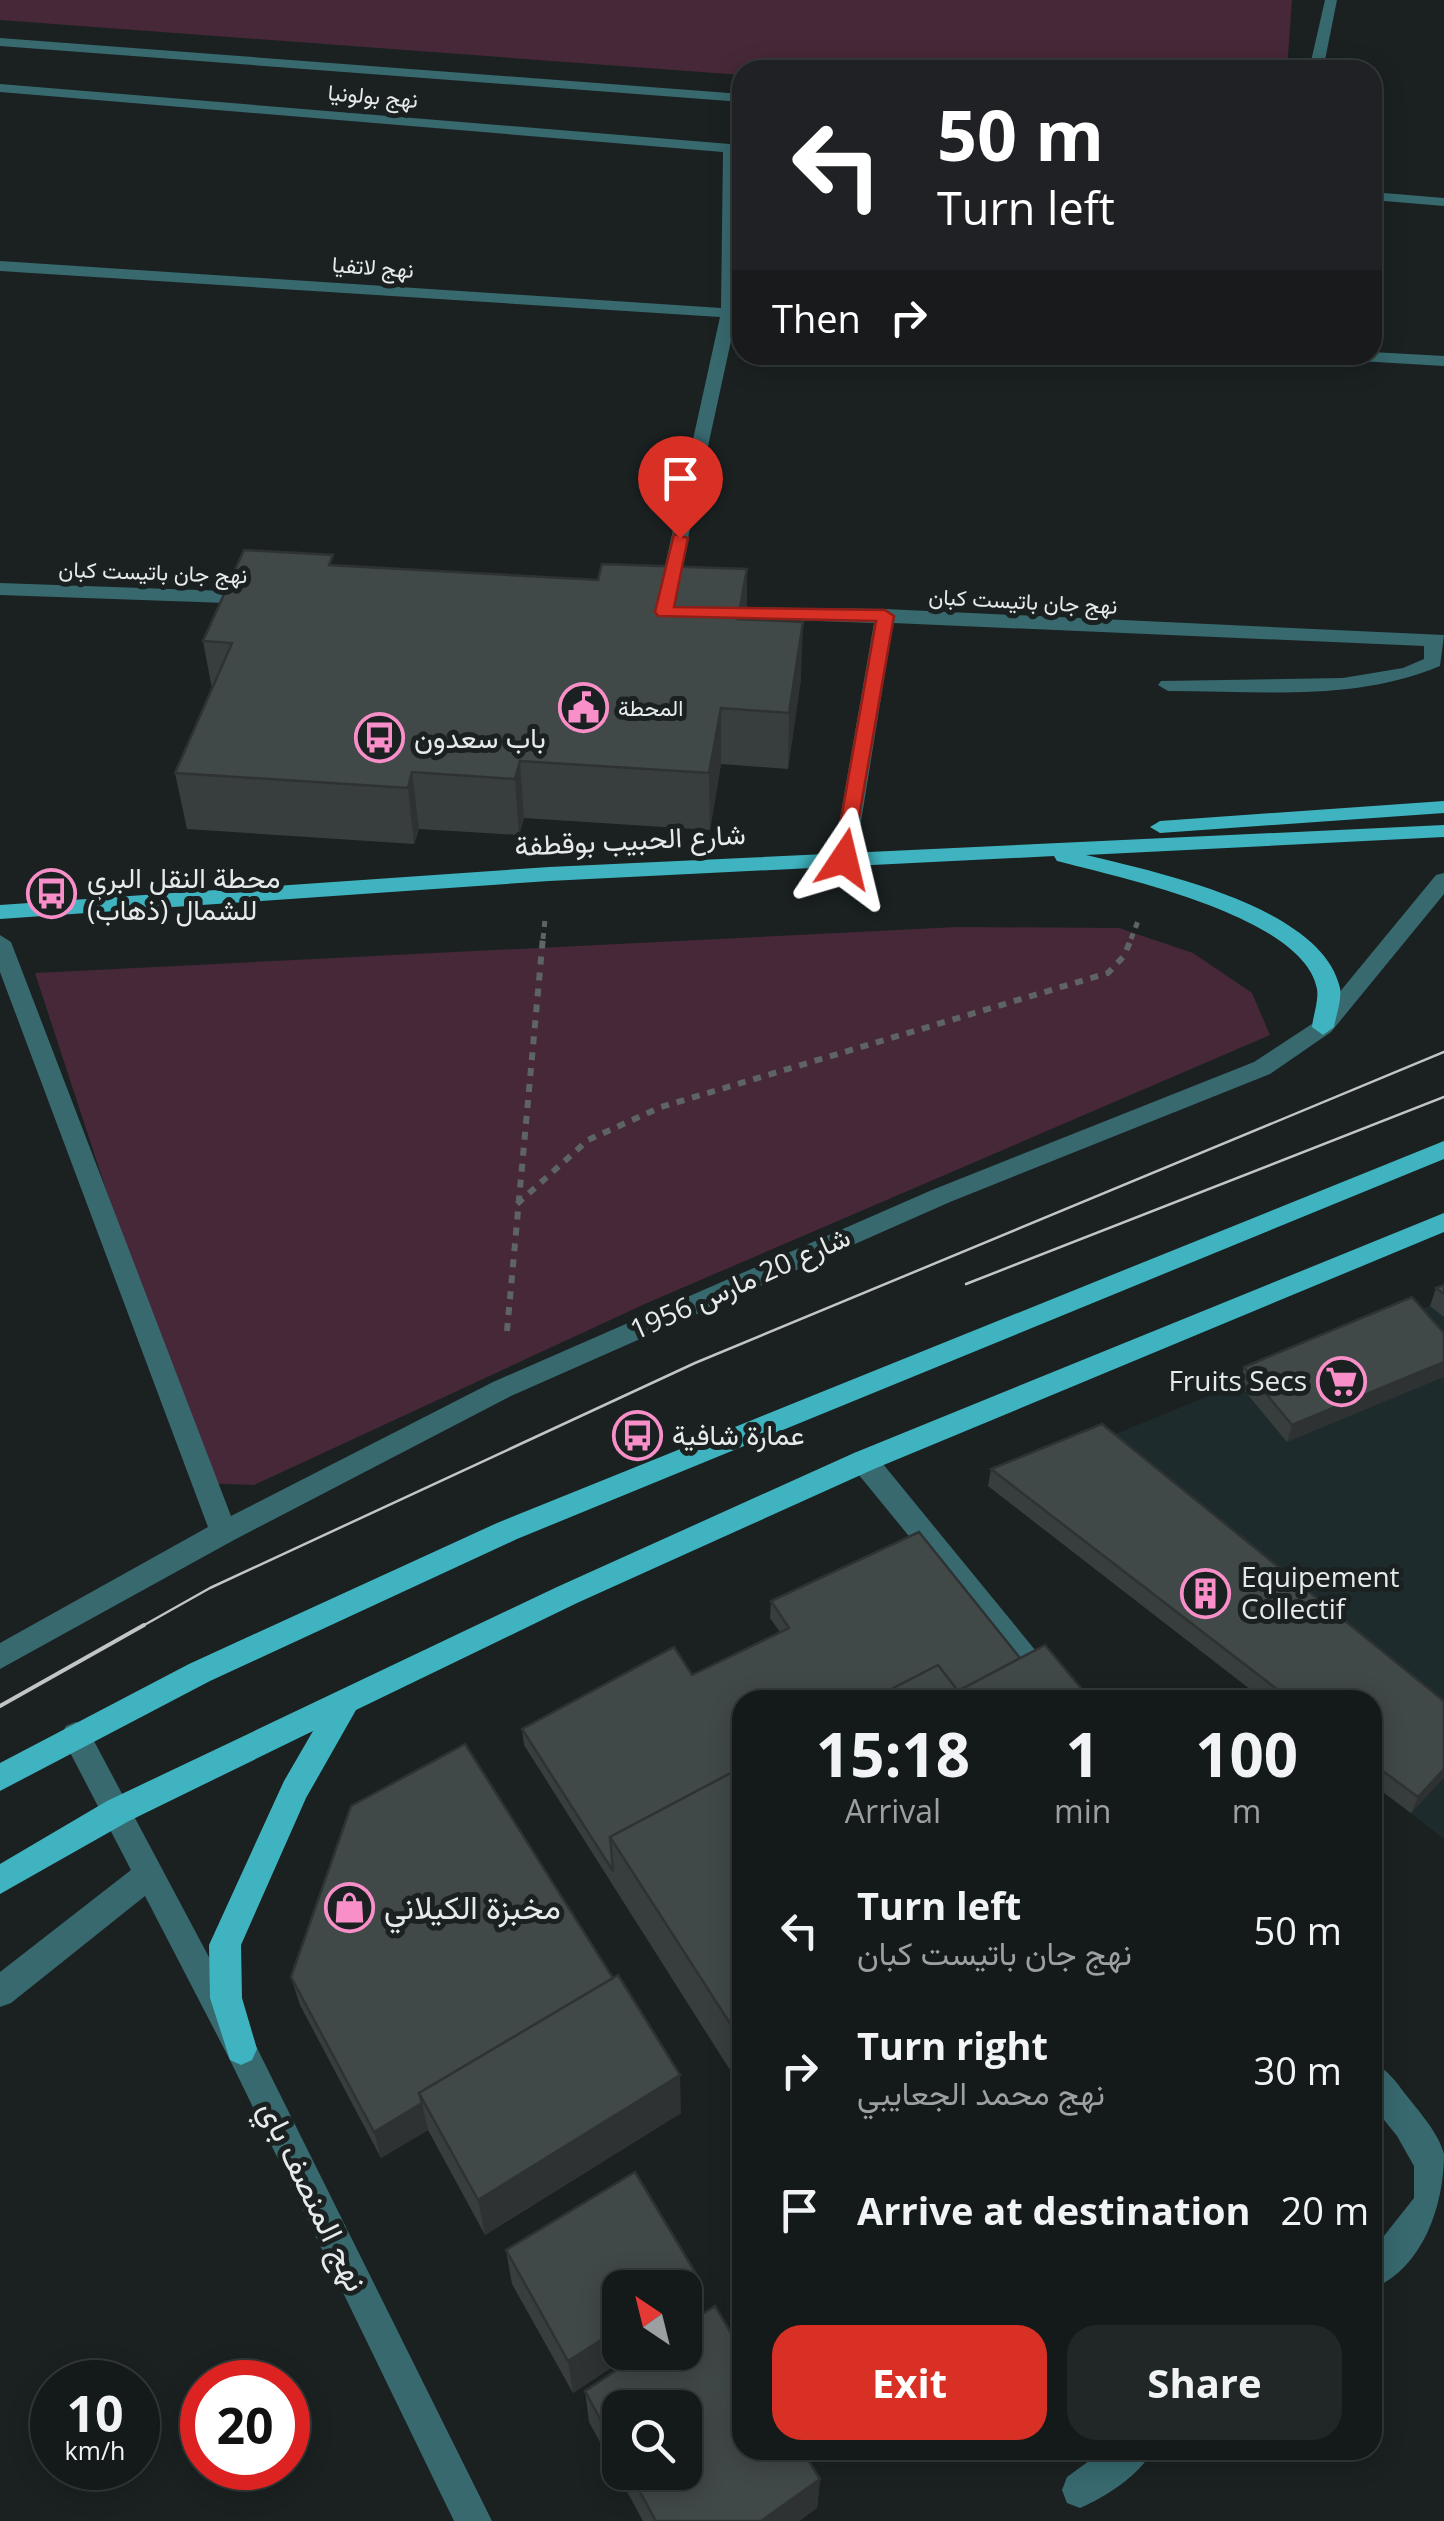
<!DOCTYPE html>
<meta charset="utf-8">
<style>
body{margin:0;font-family:"Open Sans",Vazirmatn,sans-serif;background:#212626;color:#f1f3f6;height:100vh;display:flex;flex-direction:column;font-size:38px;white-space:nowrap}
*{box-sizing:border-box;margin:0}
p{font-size:32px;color:#9da0a2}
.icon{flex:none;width:55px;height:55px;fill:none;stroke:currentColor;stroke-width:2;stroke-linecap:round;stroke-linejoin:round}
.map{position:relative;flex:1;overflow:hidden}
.drawer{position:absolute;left:732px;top:1690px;width:650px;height:770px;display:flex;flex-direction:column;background:#141919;border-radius:30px;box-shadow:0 5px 25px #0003,0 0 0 2px #333838}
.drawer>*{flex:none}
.guide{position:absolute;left:732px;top:60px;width:650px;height:305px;border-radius:30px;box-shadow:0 5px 25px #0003,0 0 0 2px #333838;background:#202124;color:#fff;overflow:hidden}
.needle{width:65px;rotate:325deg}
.tools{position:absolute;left:602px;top:2270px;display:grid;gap:20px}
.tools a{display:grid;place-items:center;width:100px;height:100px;border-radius:20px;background:#141919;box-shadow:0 5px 25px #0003,0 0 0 2px #333838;font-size:50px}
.speed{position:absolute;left:30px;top:2360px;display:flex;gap:20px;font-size:50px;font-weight:700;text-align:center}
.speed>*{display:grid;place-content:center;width:130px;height:130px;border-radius:50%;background:#141919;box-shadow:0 5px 25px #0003,0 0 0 2px #333838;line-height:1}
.speed small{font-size:25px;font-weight:400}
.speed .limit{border:15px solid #d22;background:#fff;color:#111}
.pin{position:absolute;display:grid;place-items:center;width:85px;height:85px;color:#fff;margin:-102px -42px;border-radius:50% 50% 50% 0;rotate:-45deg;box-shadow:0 0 10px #0007}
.pin .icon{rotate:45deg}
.me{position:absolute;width:110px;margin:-55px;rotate:10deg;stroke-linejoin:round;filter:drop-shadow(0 0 8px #0008)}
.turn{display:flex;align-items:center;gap:35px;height:210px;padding:0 40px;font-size:45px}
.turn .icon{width:130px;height:130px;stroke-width:2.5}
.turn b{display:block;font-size:70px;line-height:85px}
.then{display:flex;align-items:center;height:95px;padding:0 40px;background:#0003;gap:20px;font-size:38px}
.eta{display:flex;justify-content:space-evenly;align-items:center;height:170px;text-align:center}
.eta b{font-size:60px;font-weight:700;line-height:70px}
.cta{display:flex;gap:20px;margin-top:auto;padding:20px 40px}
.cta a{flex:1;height:115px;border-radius:30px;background:#d93025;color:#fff;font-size:40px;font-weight:700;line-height:115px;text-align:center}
.cta a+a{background:#212626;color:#f1f3f6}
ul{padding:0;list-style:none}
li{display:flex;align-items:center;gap:30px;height:140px;padding:0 40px}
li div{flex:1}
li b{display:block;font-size:38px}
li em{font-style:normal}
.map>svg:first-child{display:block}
.built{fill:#1e2b2d}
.green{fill:#472838}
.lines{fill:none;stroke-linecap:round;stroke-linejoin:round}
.path-far1{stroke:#5e6364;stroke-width:5;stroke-dasharray:6 6;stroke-linecap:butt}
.path{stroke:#5e6364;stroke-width:6;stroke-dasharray:8 8;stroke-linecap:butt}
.minor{fill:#37696f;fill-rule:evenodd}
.major{fill:#3fb4c0;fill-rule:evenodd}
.tram-far1{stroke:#c1c5c6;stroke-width:2.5}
.tram{stroke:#c1c5c6;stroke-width:4}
.wall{fill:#383e3e;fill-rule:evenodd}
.shaded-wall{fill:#2e3232}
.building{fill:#414848;stroke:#2e3232;stroke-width:2.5}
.route{fill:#d93025;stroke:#8d1f18;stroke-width:2.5}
.labels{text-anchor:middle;stroke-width:10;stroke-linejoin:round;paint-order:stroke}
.far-street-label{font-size:22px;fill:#e6eaeb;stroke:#1b2121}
.far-poi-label{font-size:22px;fill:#e6eaeb;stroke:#1b2121;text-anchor:start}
.poi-label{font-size:28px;fill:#e6eaeb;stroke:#1b2121;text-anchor:start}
.street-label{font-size:28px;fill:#e6eaeb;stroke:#1b2121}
.near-poi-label{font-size:32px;fill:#e6eaeb;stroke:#1b2121;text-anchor:start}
.near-street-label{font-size:32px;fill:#e6eaeb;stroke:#1b2121}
</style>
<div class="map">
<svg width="1444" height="2521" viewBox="0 0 1444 2521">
<rect width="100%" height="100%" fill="#1b2121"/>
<path class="built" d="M1444,1300V1839L1373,1784L1372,1700H1264L988,1486Z"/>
<path class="green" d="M0,0H1292L1287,70H742V75L0,20Z
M957,927L1119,928L1193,953L1252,993L1270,1035L647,1303L254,1485L202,1483L35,973Z"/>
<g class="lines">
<path class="path-far1" d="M543,939L545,920
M1131,939L1138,921"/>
<path class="path" d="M517,1204L588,1140L661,1107L1108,973L1124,956L1132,937
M507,1331L543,937"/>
<path class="minor" d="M1325,0H1337L1323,70H1309Z
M0,38L742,94V102L0,46Z
M0,84L742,145V153H737V309H742V319L736,318L674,602L667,604L658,598L720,317L0,271V261L721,308L723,152L0,92Z
M1372,192L1444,198V206L1372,200Z
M1372,352L1444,356V366L1342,360L1334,355H1372Z
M0,583L255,592L264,598L255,604L0,595Z
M715,607L885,609L1444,635L1440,666C1355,702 1258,691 1168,691L1158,685L1161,681L1343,678L1403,668L1424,659V646L893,623L855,859L844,866L833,859L874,623L708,617L706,613Z
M1444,873V894L1331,1032L1270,1074L950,1202L511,1396L234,1540L0,1669V1643L208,1527L0,972V935L11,942L231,1516L493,1382L932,1190L1254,1062L1315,1022L1436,875Z
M864,1450L874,1453L1076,1700H1043L854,1469L851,1461L854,1453Z
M76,1722L86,1726L252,2038L492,2521H454L230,2060L145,1896L11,2003L0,2007V1972L131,1870L61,1735L66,1726Z
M1372,2063C1388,2069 1396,2082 1406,2095C1419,2111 1439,2134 1444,2154C1444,2207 1422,2269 1372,2289V2251L1414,2198V2166L1397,2136L1372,2105Z
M1104,2450H1152C1142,2474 1104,2498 1080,2508L1067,2503L1062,2490L1067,2477Z"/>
<path class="major" d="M1444,801V813L1160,833L1150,827L1160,821Z
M1444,825V837L1086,855C1155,872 1322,906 1340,988C1342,999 1336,1016 1334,1027L1323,1035L1312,1027C1313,1016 1319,1000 1317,989C1304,916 1118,877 1057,861L1054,856L549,881L0,919V905L549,867Z
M1444,1141V1159L517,1539L210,1681L0,1791V1763L189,1664L497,1523Z
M1444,1213V1232L874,1469L577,1603L356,1710L306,1798L241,1945L242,1998L257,2049L252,2060L241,2065L230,2060L210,1998L209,1945L284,1781L313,1731L129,1821L0,1894V1864L107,1801L557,1587L854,1453Z"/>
<path class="tram-far1" d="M966,1284L1444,1097
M139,1628L210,1588L695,1363L1444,1052"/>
<path class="tram" d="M0,1706L144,1625"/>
</g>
<path class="wall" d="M334,565L598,580L747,569V619L801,678L788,769L721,764L710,830L524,818L519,835L419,829L414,844L187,829L175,773L212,689L203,641Z
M1444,1285V1317L1430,1306L1436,1288Z
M1444,1333L1287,1442L1239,1384L1244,1367Z
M991,1469L1444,1701V1777L1411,1813L1372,1784V1700H1264L988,1486Z
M771,1601L1020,1658L1091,1700H742V2089L524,1745L522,1729L692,1675L780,1632L770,1618Z
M291,1977L681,2113L485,2235L428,2130L381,2158L300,2005Z
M506,2250L698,2277V2311L620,2352H635L573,2393L512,2284Z
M585,2391L820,2479L817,2508L799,2521H643L589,2422ZM620,2408L685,2472H620Z"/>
<path class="shaded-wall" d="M747,569V624L738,619Z
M803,622L801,678L788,769L789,713Z
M721,708V764L710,830L709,773Z
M520,761L524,818L519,835L515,779Z
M412,772L419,829L414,844L408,788Z
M1444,1362V1377L1287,1442L1292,1425Z
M1444,1769V1777L1411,1813L1418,1797Z
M680,2075L681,2113L485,2235L478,2200Z
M422,2103L428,2130L381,2158L374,2132Z
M698,2277V2311L685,2320V2288H682Z
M620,2328V2352H635L573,2393L568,2361Z
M820,2479L817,2508L799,2521H761Z"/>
<path class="building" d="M244,550L333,555L329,565L598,580L602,564L747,569L738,619L803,622L789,713L721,708L709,773L520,761L515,779L412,772L408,788L175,773L232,643L203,641Z
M1444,1285V1294L1436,1288Z
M1412,1297L1444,1333V1362L1292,1425L1244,1367Z
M1102,1424L1444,1701V1769L1418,1797L1372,1763V1700H1291L991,1469Z
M919,1532L1020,1658L958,1691L938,1665L870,1700H742V1767L610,1837L613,1871L522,1729L674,1647L692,1675L789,1628L771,1601Z
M1045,1645L1091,1700H870L938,1665L958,1691Z
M465,1744L613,1978L419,2093L422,2103L374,2132L291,1977L351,1806Z
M742,1767V2042L610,1837Z
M618,1975L680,2075L478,2200L419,2093Z
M635,2172L698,2277L682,2288H620V2328L568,2361L506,2250Z
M715,2306L742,2351V2450H802L820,2479L761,2521H656L629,2472H685V2408H620V2456L585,2391L644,2352H685V2325Z"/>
<path class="route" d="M674,534L688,538L674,607L885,610L894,616L851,863L844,865L834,859L876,621L658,616L655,612Z"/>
<defs>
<symbol id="civic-ring" viewBox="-11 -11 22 22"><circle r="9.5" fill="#1b2121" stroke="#f98fc9" stroke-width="1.5"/><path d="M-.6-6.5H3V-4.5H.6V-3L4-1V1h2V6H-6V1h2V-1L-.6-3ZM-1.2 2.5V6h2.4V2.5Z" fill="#f98fc9"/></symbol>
<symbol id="bus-ring" viewBox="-11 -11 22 22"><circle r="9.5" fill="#1b2121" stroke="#f98fc9" stroke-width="1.5"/><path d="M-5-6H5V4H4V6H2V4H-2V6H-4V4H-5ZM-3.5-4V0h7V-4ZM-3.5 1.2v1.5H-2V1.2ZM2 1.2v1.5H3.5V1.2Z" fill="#f98fc9"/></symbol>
<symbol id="supermarket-ring" viewBox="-11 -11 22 22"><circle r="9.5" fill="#1b2121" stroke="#f98fc9" stroke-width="1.5"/><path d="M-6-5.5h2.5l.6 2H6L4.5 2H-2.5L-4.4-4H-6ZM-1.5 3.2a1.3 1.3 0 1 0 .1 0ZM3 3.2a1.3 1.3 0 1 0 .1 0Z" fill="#f98fc9"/></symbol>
<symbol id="building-ring" viewBox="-11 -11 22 22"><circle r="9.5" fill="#1b2121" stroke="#f98fc9" stroke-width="1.5"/><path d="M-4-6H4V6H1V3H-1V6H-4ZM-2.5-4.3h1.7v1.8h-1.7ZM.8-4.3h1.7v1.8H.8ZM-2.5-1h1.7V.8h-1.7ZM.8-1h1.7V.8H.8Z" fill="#f98fc9"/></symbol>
<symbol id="shop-ring" viewBox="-11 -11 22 22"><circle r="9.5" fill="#1b2121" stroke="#f98fc9" stroke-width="1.5"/><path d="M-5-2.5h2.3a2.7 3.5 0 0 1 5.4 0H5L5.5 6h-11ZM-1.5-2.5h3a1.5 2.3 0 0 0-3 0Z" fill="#f98fc9"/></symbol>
</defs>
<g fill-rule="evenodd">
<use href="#civic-ring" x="556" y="680" width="55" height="55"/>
<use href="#bus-ring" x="352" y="710" width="55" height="55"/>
<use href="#bus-ring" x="24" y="866" width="55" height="55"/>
<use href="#supermarket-ring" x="1314" y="1354" width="55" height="55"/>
<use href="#bus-ring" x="610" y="1408" width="55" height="55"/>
<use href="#building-ring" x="1178" y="1566" width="55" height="55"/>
<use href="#shop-ring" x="322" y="1880" width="55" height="55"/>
</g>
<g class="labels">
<g class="far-street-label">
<text transform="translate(373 96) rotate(5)" y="8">نهج بولونيا</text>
<text transform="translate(373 267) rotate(4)" y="8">نهج لاتفيا</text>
<text transform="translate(153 572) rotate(2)" y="8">نهج جان باتيست كبان</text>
<text transform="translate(1023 601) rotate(3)" y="8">نهج جان باتيست كبان</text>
</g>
<g class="far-poi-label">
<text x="618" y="716">المحطة</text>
</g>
<g class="poi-label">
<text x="414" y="748">باب سعدون</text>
<text x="87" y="888">محطة النقل البري<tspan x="87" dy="32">للشمال (ذهاب)</tspan></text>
<text x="1307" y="1391" text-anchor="end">Fruits Secs</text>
<text x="672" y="1445">عمارة شافية</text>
<text x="1241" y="1587">Equipement<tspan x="1241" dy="32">Collectif</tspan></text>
</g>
<g class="street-label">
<text transform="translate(630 840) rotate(-3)" y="10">شارع الحبيب بوقطفة</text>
<text transform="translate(740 1283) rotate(-24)" y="10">شارع 20 مارس 1956</text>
</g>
<g class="near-poi-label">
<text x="384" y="1919">مخبزة الكيلاني</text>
</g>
<g class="near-street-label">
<text transform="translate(313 2196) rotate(64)" y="11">نهج المنصف باي</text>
</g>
</g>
</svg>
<div class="tools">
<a><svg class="needle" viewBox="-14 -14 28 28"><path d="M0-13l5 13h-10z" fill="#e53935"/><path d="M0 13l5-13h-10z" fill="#9da0a2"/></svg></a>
<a><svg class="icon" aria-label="search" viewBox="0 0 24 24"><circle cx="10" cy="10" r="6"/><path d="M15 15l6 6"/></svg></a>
</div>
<div class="speed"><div>10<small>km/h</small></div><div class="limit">20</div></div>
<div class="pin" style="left:680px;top:538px;background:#d93025"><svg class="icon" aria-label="arrive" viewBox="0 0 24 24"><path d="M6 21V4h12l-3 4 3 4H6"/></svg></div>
<svg class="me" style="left:844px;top:859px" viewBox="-20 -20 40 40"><path d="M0-17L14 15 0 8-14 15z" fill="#d93025" stroke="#fff" stroke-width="4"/></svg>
<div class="guide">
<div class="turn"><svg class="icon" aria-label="left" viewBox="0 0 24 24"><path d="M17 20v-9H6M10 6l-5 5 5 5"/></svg><div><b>50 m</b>Turn left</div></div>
<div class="then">Then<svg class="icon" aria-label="right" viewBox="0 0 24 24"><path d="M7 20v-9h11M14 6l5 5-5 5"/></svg></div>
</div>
<section class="drawer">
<div class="eta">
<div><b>15:18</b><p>Arrival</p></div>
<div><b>1</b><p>min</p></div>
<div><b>100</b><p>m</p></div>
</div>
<ul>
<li><svg class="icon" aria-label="left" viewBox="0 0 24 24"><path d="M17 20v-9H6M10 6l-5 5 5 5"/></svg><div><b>Turn left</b><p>نهج جان باتيست كبان</p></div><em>50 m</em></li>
<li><svg class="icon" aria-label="right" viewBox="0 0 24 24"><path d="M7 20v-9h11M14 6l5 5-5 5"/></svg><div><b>Turn right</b><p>نهج محمد الجعايبي</p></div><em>30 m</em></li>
<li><svg class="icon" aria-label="arrive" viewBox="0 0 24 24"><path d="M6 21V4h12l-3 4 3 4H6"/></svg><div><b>Arrive at destination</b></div><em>20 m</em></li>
</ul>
<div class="cta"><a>Exit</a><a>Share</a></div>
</section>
</div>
